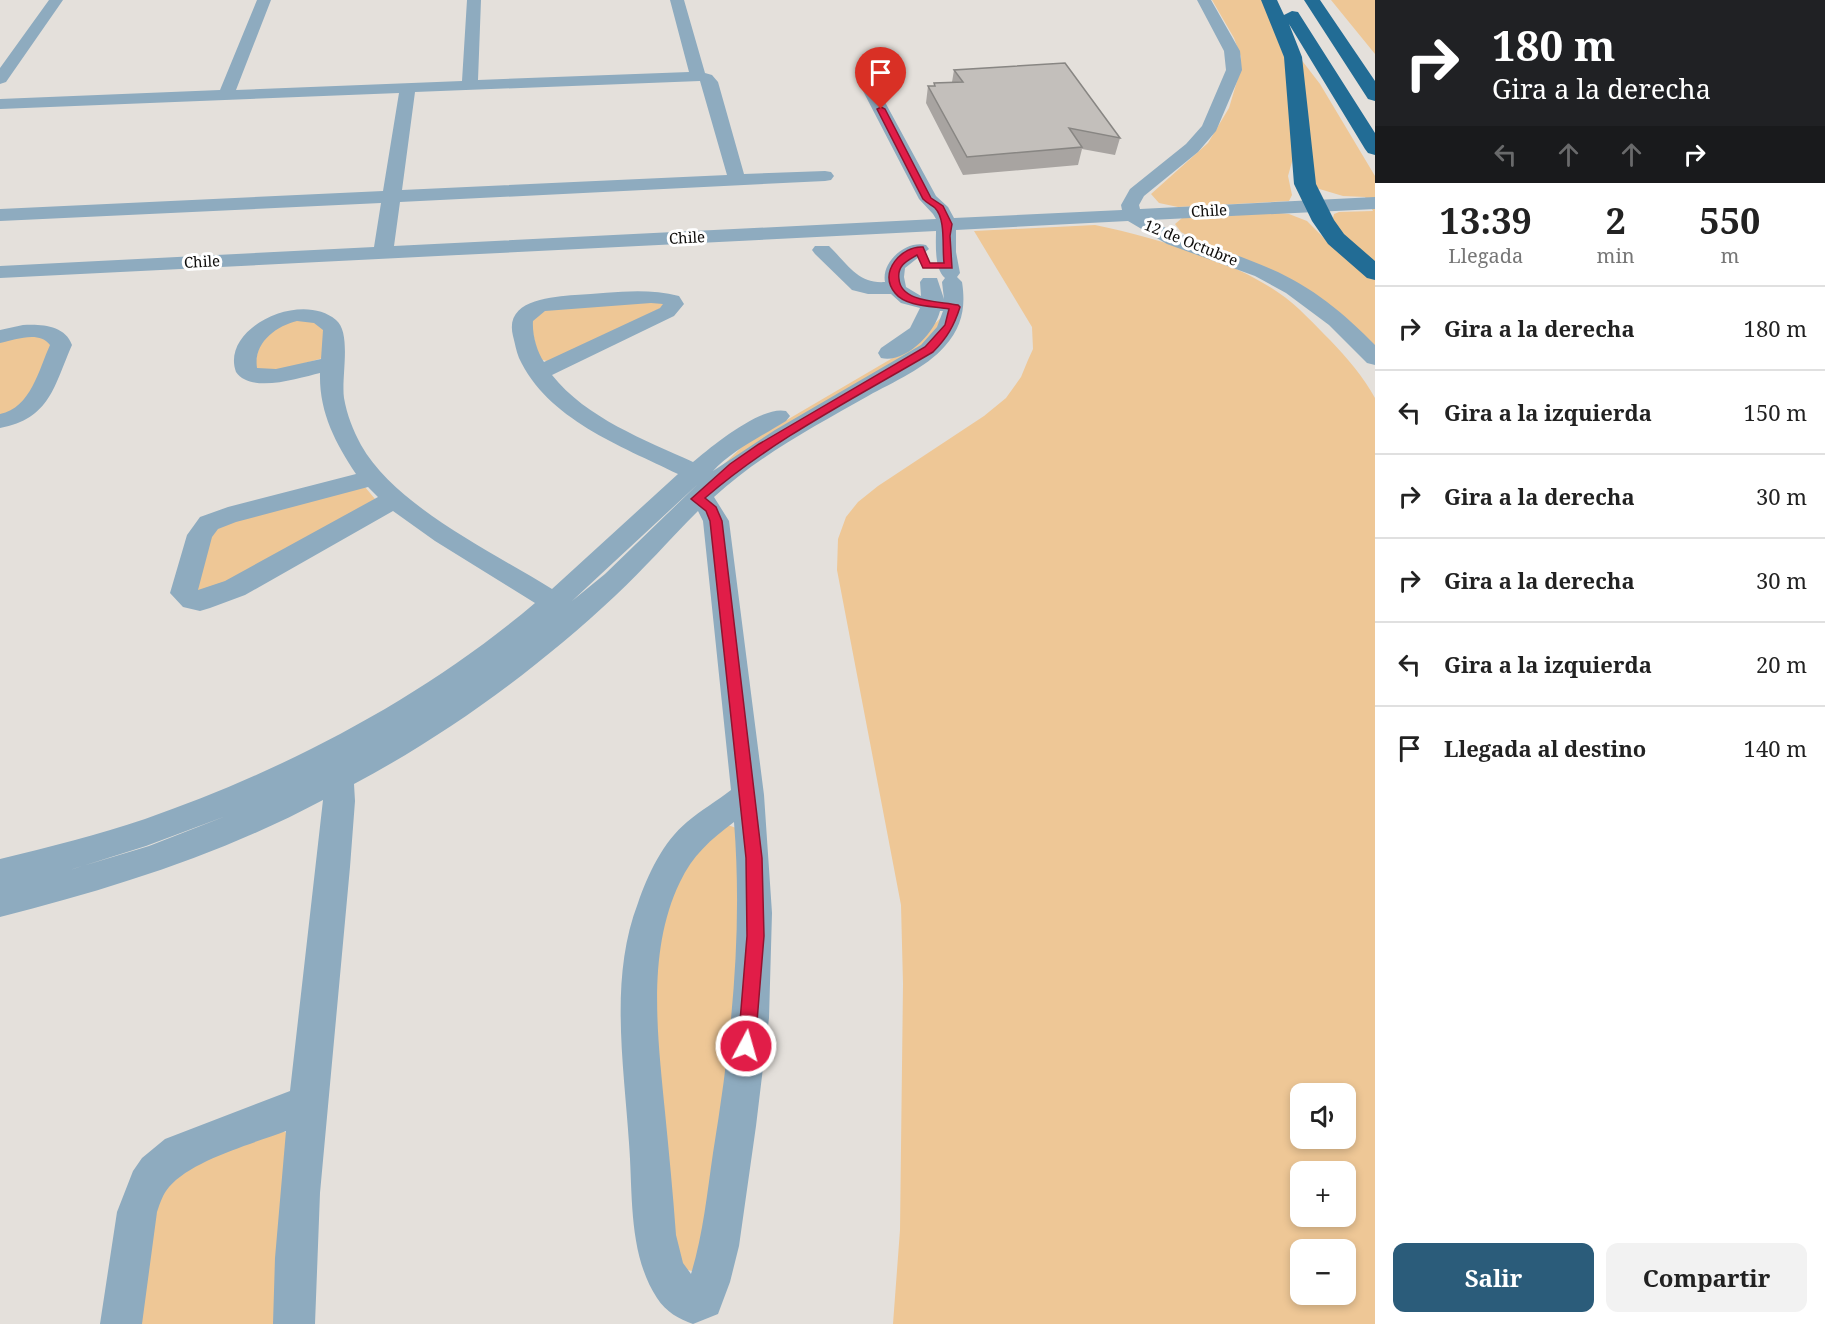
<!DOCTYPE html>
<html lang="es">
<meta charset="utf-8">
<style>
body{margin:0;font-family:"Noto Serif",serif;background:#f2f2f2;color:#222;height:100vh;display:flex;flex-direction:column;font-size:22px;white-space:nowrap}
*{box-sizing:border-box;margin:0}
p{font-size:20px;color:#767676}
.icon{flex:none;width:33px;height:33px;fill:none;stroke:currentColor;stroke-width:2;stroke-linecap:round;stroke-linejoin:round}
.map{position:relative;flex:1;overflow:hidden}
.panel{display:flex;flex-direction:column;background:#fff;width:450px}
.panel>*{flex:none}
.guide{background:#202124;color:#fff;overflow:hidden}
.buttons{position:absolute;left:1290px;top:1083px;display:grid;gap:12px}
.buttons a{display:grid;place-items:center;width:66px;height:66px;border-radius:12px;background:#fff;box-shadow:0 3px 9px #0003;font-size:30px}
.pin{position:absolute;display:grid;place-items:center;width:51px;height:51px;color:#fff;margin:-62px -26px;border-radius:50% 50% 50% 0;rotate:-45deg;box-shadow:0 0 6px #0007}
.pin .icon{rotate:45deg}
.me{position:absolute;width:66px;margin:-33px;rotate:6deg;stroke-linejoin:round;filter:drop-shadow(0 0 4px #0008)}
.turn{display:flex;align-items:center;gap:21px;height:126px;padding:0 18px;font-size:27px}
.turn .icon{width:78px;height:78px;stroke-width:2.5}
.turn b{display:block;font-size:42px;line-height:51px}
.lanes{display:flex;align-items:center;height:57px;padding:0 18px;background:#0003;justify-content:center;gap:30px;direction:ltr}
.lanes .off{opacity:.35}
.eta{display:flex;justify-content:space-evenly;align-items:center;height:102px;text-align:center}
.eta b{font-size:36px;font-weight:700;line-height:42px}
.action{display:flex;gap:12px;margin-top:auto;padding:12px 18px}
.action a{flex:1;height:69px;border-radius:12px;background:#2b5c7a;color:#fff;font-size:24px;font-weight:700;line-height:69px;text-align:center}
.action a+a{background:#f2f2f2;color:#222}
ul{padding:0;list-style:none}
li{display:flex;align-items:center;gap:18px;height:84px;padding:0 18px;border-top:2px solid #e0e0e0}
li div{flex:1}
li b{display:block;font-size:22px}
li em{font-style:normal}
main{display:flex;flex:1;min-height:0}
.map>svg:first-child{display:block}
.green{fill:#eec796;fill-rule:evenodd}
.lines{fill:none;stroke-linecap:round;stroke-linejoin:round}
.minor{fill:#8eabbf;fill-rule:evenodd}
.highway{fill:#226c95;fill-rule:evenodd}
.wall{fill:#a8a4a1}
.building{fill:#c3bfbb;stroke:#888683;stroke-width:1.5}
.route{fill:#e11d48;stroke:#92132f;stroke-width:1.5}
.labels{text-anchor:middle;stroke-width:6;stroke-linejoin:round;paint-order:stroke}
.far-street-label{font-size:15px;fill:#0e0d0b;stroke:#fff}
</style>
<main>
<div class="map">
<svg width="1375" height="1324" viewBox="0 0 1375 1324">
<rect width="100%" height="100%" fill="#e4e0db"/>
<path class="green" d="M1212,0H1262L1285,59L1295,151L1288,176L1292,195L1289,201L1178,207L1159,203L1151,194L1208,143L1229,108L1240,71L1241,57L1234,38Z
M1331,0H1375V54Z
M1300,58L1320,84L1375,176V263L1357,249L1332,222L1334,214L1339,212L1373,211L1365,197L1343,196L1316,188Z
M1279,213L1289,214L1307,221L1333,247L1375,280V350L1268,270L1188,236L1181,232L1175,224L1182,218Z
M1095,225C1153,237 1230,259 1279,293C1298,306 1314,324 1330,340C1347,358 1363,376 1375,398V1324H893L900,1230L903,984L901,905L837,570L838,539L846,517L858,502L878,486L984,416L1006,398L1021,377L1028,360L1033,349L1032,327L974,231ZM1300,1094H1346V1138H1300ZM1300,1172H1346V1216H1300ZM1300,1250H1346V1294H1300Z
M663,302L665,306L551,362L539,359L530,321L546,308Z
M946,313L929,343L722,466L744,445L908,349Z
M290,320L316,322L327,330L323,358L273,372L254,370L261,336Z
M27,334L54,341L28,404L0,416V340Z
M365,487L375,499L298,550L196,595L207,536L216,525Z
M728,825L736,828L745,893L709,1231L692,1271L679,1268L663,1191L651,953L682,865Z
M273,1127L287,1133L281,1324H133L163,1181Z"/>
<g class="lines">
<path class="minor" d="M49,0H63L6,82L0,84V68Z
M257,0H271L236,90L462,81L467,0H481L478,80L689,72L670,0H684L705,73L712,75L718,82L744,174L825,171L831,172L834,176L831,180L825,181L400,202L394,246L936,219L933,214L919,199L863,91L871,86L879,91L936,196L948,207L954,218L1122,210L1121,205L1130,189L1186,144L1202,126L1226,70L1224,51L1197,0H1211L1240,51L1242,70L1216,131L1198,152L1144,196L1139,205L1140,209L1375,197V209L1150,220C1188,241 1231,251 1271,269C1311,286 1345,314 1375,345V365L1367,363L1329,325L1286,293L1255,276L1167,244L1128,221L956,230V252L960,273L957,277L962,282C966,307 962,327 945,346C926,368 893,382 868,396C815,426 760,455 714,497L729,521L764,795L772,913L769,1018L756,1126L739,1246L730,1282L718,1314L693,1324C679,1319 666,1312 657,1298C628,1254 633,1193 629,1143C624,1065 609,978 638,903C648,874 663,842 687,822C701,810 717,801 731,790L703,521L698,511C670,539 644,569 615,596C537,669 448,734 354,784L355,801L350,867L320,1193L315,1324H273L275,1258L286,1131C252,1144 192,1160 169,1187C163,1194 160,1203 157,1212L142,1324H100L117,1212L133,1171L142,1158L165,1139L290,1091L323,800C222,854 111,889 0,917V859C49,847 98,835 145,819C285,770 422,699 535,603L435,541L393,511L245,595L210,608L200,611L183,607L170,593L187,535L200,517L228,507L356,474C335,442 319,412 320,373C299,378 251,394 236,372C220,328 301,290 336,320C352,333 341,377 344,398C347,415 353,430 361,445C396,507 493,552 552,589L678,474C621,446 547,419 519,358C516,351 515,343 513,336C504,300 550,297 575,295C610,293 645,287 679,296L684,304L674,316L552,375C586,418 645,440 693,462C712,446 762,405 786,411L790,416L786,421C762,436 731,451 713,471L775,430L921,345L937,327L943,311H940C935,333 905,364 881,358L878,353L881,348L910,328L920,308L901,303L891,294H868L852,290L815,254L812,250L815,246H829C847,263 857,284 885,282C881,262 906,240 926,245L929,249L905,268L904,277L906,287L921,296L920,282L923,278H937L944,299L942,282L945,278C934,269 936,244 936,231L0,278V266L374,247L381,203L0,221V209L383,191L399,93L0,109V99L220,90ZM700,81L727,175L402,190L415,92ZM651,303L663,304L660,308L544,362C537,352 532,334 533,321L545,311ZM297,321L314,323L323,330L321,359L276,369L257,368C253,343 276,326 297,321ZM698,484L605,574L572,601ZM368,487L378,497L225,581L198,590L212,537L218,529L236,522ZM226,816L149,846L76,868L70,870L146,846ZM734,822C743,934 731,1043 713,1153C707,1194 703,1235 691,1274L683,1263L676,1235C673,1194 669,1153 665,1112C658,1038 646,952 680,882C692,856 711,839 734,822Z
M23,325C41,324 65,325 72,345C54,386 50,419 0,428V414C31,408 39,369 50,345C39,330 15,340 0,343V330Z"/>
<path class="highway" d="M1261,0H1277L1284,15L1292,11L1298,12L1375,133V155L1368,153L1365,149L1289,24L1302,57L1316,184L1334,220L1344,234L1375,261V280L1367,278L1328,244L1312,221L1294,184L1284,57Z
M1304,0H1320L1375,81V101L1368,99Z"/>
</g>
<path class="wall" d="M954,70L1120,138L1115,155L1082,149L1078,165L963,175L926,103L928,86H934V83L952,82Z"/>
<path class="building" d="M1065,63L1120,138L1069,128L1082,147L967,157L928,86H935L934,83L963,82L954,70Z"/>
<path class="route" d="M881,107L885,109L931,198L943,206L952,224L950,236L952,268H923L917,255C907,261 897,265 899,279C901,303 940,301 958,305L960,307C954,326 947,338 933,352C855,398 773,439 705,498L716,507L722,521L762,858L764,936L755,1046L753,1052L746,1054L740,1052L738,1046L747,936L746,858L710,521L706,511L691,499L730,464L759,444L925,347L945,325L949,309C933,306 906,307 895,293C877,272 903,245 923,247L930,263H944C942,247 946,219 935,208C931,205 927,203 923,199L877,109Z"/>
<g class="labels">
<g class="far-street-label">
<text transform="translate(1209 211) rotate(-3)" y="5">Chile</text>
<text transform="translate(687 238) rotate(-3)" y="5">Chile</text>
<text transform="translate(1191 243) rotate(22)" y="5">12 de Octubre</text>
<text transform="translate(202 262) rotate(-3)" y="5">Chile</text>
</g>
</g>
</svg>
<div class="buttons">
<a><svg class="icon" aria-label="sound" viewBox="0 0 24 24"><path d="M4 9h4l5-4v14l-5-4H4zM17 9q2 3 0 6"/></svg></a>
<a>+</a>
<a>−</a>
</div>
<div class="pin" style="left:881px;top:109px;background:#d93025"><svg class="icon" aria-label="arrive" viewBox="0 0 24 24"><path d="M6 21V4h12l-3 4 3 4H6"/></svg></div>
<svg class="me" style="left:746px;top:1046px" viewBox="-20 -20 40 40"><circle r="17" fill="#e11d48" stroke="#fff" stroke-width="3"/><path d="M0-11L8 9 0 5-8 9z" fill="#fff"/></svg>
</div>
<section class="panel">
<div class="guide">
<div class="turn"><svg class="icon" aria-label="right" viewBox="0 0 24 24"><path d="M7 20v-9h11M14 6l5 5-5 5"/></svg><div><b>180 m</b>Gira a la derecha</div></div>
<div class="lanes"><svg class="icon off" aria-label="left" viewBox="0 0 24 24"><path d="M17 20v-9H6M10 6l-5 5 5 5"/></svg><svg class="icon off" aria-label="ahead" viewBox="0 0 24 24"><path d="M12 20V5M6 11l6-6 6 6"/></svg><svg class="icon off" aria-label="ahead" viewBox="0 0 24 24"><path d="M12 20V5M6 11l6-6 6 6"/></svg><svg class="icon" aria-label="right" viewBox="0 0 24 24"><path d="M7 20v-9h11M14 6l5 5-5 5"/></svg></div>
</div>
<div class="eta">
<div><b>13:39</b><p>Llegada</p></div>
<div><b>2</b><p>min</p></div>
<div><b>550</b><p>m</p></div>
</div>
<ul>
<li><svg class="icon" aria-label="right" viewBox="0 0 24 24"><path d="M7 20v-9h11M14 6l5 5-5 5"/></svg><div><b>Gira a la derecha</b></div><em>180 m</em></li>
<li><svg class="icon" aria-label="left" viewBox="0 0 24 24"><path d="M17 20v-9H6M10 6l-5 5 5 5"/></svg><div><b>Gira a la izquierda</b></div><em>150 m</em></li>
<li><svg class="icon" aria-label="right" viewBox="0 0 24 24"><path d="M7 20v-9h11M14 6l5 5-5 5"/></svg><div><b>Gira a la derecha</b></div><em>30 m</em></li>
<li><svg class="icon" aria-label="right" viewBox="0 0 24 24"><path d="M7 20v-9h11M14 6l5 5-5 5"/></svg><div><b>Gira a la derecha</b></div><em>30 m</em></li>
<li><svg class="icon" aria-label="left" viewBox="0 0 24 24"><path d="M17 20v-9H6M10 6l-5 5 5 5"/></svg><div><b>Gira a la izquierda</b></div><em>20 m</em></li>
<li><svg class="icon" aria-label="arrive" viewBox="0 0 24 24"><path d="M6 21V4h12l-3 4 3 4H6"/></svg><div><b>Llegada al destino</b></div><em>140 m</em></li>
</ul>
<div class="action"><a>Salir</a><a>Compartir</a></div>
</section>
</main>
